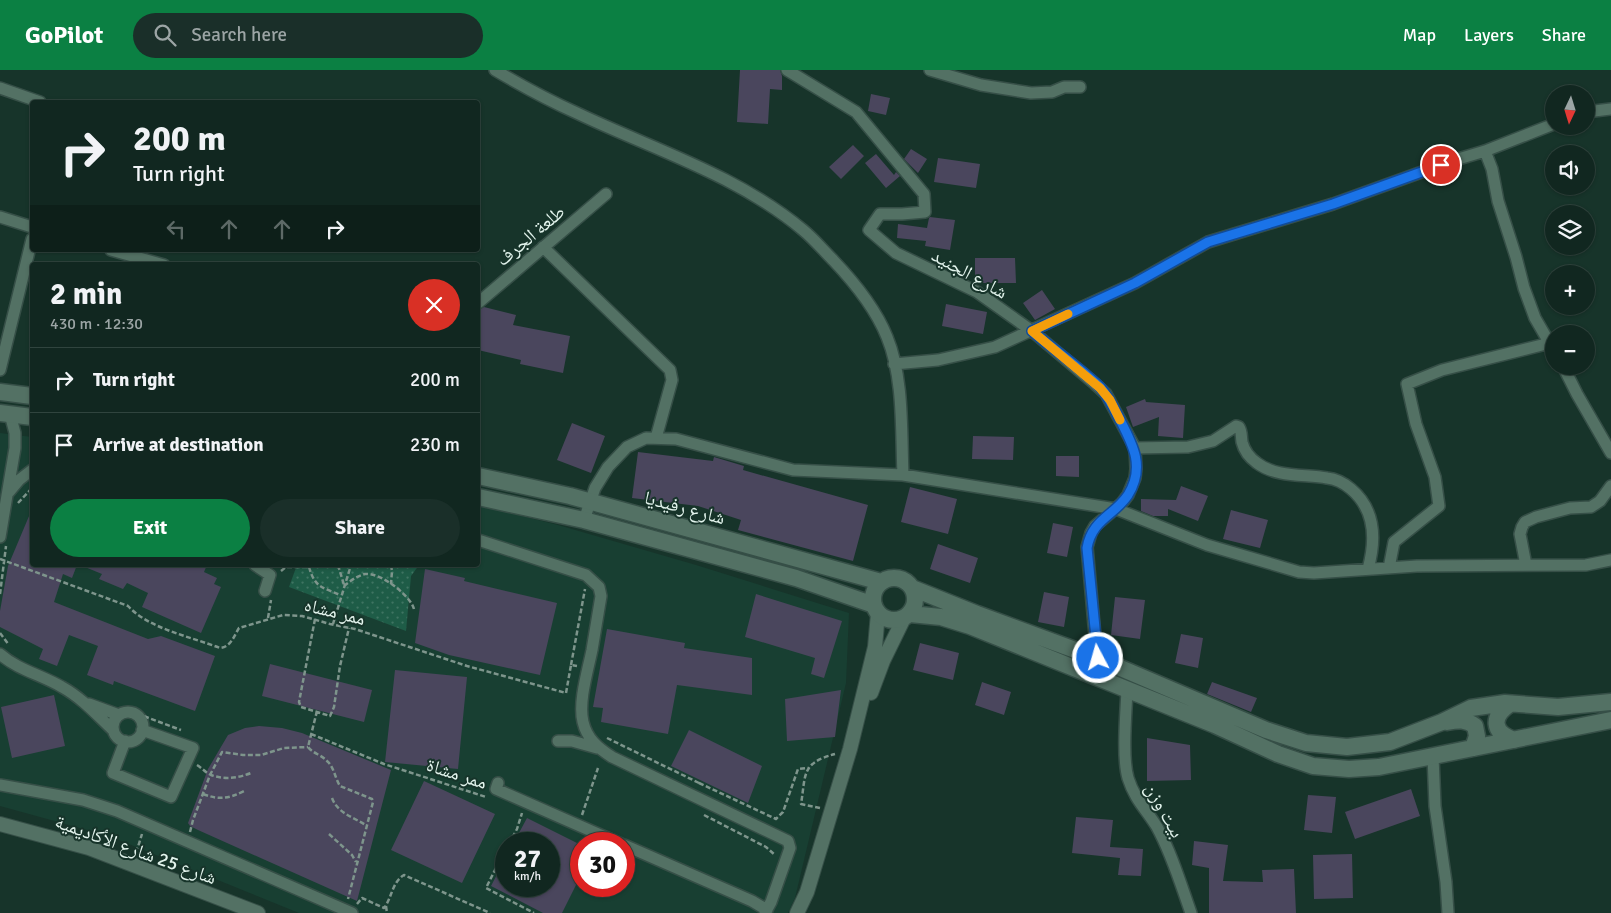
<!DOCTYPE html>
<meta charset="utf-8">
<style>
body{margin:0;font-family:Signika,"Noto Naskh Arabic",sans-serif;background:#1a2f29;color:#f1f3f6;height:100vh;display:flex;flex-direction:column;font-size:19px;white-space:nowrap}
*{box-sizing:border-box;margin:0}
p{font-size:16px;color:#9ca5a5}
.icon{flex:none;width:28px;height:28px;fill:none;stroke:currentColor;stroke-width:2;stroke-linecap:round;stroke-linejoin:round}
.map{position:relative;flex:1;overflow:hidden}
.panel{position:absolute;left:30px;top:192px;width:450px;height:305px;display:flex;flex-direction:column;background:#112720;border-radius:5px;box-shadow:0 1px 4px #0004,0 0 0 1px #30443e}
.panel>*{flex:none}
.hud{position:absolute;left:30px;top:30px;width:450px;height:152px;border-radius:5px;box-shadow:0 1px 4px #0004,0 0 0 1px #30443e;background:#112720;color:#f1f3f6;overflow:hidden}
.needle{width:32px;rotate:184deg}
.buttons{position:absolute;left:1545px;top:15px;display:grid;gap:10px}
.buttons a{display:grid;place-items:center;width:50px;height:50px;border-radius:50%;background:#112720;box-shadow:0 1px 4px #0004,0 0 0 1px #30443e;font-size:25px}
.speed{position:absolute;left:495px;top:762px;display:flex;gap:10px;font-size:25px;font-weight:700;text-align:center}
.speed>*{display:grid;place-content:center;width:65px;height:65px;border-radius:50%;background:#112720;box-shadow:0 1px 4px #0004,0 0 0 1px #30443e;line-height:1}
.speed small{font-size:12px;font-weight:400}
.speed .limit{border:8px solid #d22;background:#fff;color:#111}
.pin{position:absolute;display:grid;place-items:center;width:42px;height:42px;color:#fff;margin:-21px;border:2px solid #fff;border-radius:50%;box-shadow:0 1px 5px #0007}
.me{position:absolute;width:55px;margin:-28px;rotate:354deg;stroke-linejoin:round;filter:drop-shadow(0 0 4px #0008)}
.turn{display:flex;align-items:center;gap:18px;height:105px;padding:0 20px;font-size:22px}
.turn .icon{width:65px;height:65px;stroke-width:2.5}
.turn b{display:block;font-size:35px;line-height:42px}
.lanes{display:flex;align-items:center;height:48px;padding:0 20px;background:#0003;justify-content:center;gap:25px;direction:ltr}
.lanes .off{opacity:.35}
.round{display:grid;place-items:center;flex:none;width:52px;height:52px;border-radius:26px;background:#1a2f29}
.head{display:flex;align-items:center;justify-content:space-between;height:85px;padding:0 20px}
h1{font-size:30px;font-weight:700;line-height:38px}
.button{display:flex;gap:10px;margin-top:auto;padding:10px 20px}
.button a{flex:1;height:58px;border-radius:30px;background:#0b8043;color:#fff;font-size:20px;font-weight:700;line-height:58px;text-align:center}
.button a+a{background:#1a2f29;color:#f1f3f6}
ul{padding:0;list-style:none}
li{display:flex;align-items:center;gap:15px;height:65px;padding:0 20px;border-top:1px solid #30443e}
li div{flex:1}
li b{display:block;font-size:19px}
li em{font-style:normal}
header{display:flex;align-items:center;gap:30px;box-sizing:border-box;height:70px;padding:0 25px;background:#0b8043;color:#fff}
header strong{font-size:24px}
nav{display:flex;gap:28px;margin-inline-start:auto;font-size:18px}
.search{width:350px;height:45px;background:#1a2f29;display:flex;align-items:center;gap:12px;box-sizing:border-box;padding:0 18px;border-radius:28px;color:#9ca5a5;font-size:19px}
.map>svg:first-child{display:block}
.built{fill:#183f32;fill-rule:evenodd}
.garden{fill:url(#garden-dots)}
.building{fill:#4a465d}
.lines{fill:none;stroke-linecap:round;stroke-linejoin:round}
.minor-casing{stroke:#364f47;stroke-width:14}
.tertiary-casing{stroke:#364f47;stroke-width:16}
.secondary-casing{stroke:#364f47;stroke-width:19}
.path{stroke:#7e958c;stroke-width:2.5;stroke-dasharray:5 2.5;stroke-linecap:butt}
.minor{stroke:#537164;stroke-width:11}
.tertiary{stroke:#537164;stroke-width:14}
.secondary{stroke:#537164;stroke-width:16}
.route-casing{stroke:#114b97;stroke-width:12}
.route{stroke:#1a73e8;stroke-width:9}
.slow{stroke:#f59e0b;stroke-width:9}
.labels{text-anchor:middle;stroke-width:4;stroke-linejoin:round;paint-order:stroke}
.street-label{font-size:19px;fill:#e3f4ed;stroke:#17342a}
</style>
<header>
<strong>GoPilot</strong>
<div class="search"><svg class="icon" aria-label="search" viewBox="0 0 24 24"><circle cx="10" cy="10" r="6"/><path d="M15 15l6 6"/></svg>Search here</div>
<nav><a>Map</a><a>Layers</a><a>Share</a></nav>
</header>
<div class="map">
<svg width="1611" height="843" viewBox="0 0 1611 843">
<defs>
<pattern id="garden-dots" width="8" height="8" patternUnits="userSpaceOnUse" patternTransform="scale(1.25)"><rect width="8" height="8" fill="#1e5c47"/><path d="M2 2h.1M6 6h.1" fill="none" stroke="#3f7462" stroke-width="1.8" stroke-linecap="round"/></pattern>
</defs>
<rect width="100%" height="100%" fill="#17342a"/>
<path class="built" d="M0,363L32,367V495H478V435L558,455L696,495L849,543L846,613L795,828L788,843H299L109,766L0,736ZM506,774H549V816H506ZM581,774H624V816H581Z"/>
<path class="garden" d="M297,495H419L411,506L406,561L289,517Z"/>
<path class="building" d="M740,0H780L782,6V20L770,19L768,54L737,52Z
M871,24L890,28L886,45L868,41Z
M853,75L864,86L841,109L829,97Z
M911,79L927,89L918,103L904,89Z
M876,84L894,105L896,102L900,106L886,118L865,93Z
M938,88L980,94L976,118L934,112Z
M930,147L955,150L950,180L925,176L926,171L897,168L898,154L927,158L929,148Z
M975,188H1015L1016,213H975Z
M1042,220L1055,239L1035,250L1023,233Z
M946,234L987,242L983,264L942,256Z
M484,237L516,245L513,255L570,266L563,303L520,294L521,290L478,280V240Z
M1145,329L1146,332L1185,335L1183,368L1158,366L1159,347L1133,357L1126,337Z
M572,353L605,366L591,403L557,390Z
M973,366L1014,367L1013,390L972,389Z
M638,382L713,391L714,387L744,396L743,400L868,435L853,491L738,460L741,450L698,436L632,428Z
M1056,386H1079V407L1056,406Z
M1181,416L1208,426L1198,451L1168,439V446H1153L1141,441V429L1176,430Z
M910,417L957,429L948,464L901,452Z
M32,439V495H77L72,508L63,504L54,532L148,569L161,566L215,586L195,641L114,611L113,615L87,605L98,576L69,565L57,596L39,589L43,579L0,557V541L8,496Z
M1231,440L1268,450L1260,478L1223,469Z
M1053,453L1073,457L1067,487L1047,483Z
M938,474L978,488L970,513L930,499Z
M80,495H207L204,502L217,508L214,514L221,517L201,563L142,537L148,523L127,513L123,519L99,509L102,504Z
M425,499L465,508L464,511L557,533L540,605L449,585L415,573Z
M1044,522L1069,527L1064,557L1038,552Z
M756,524L842,551L824,608L811,604L815,588L745,567Z
M1115,527L1145,530L1140,569L1111,565Z
M607,559L685,573L684,578L752,588V625L677,615L668,664L601,652L603,638L593,637Z
M1181,564L1203,568L1198,598L1175,593Z
M920,573L959,583L953,610L913,600Z
M270,594L372,620L364,652L262,626Z
M395,600L467,607L458,699L385,692Z
M982,612L1011,622L1004,645L975,635Z
M1212,612L1257,628L1251,642L1207,624Z
M841,620L835,667L787,671L785,629Z
M54,625L65,676L12,688L1,637Z
M259,656L282,658L302,663L391,700L357,831L198,760L190,756L188,753L208,699L228,665L245,658Z
M689,660L762,696L748,733L671,696Z
M1147,668L1190,675L1191,710L1147,711Z
M424,711L495,744L462,813L391,780Z
M1411,719L1420,746L1355,769L1345,742Z
M1308,725L1336,727L1332,763L1304,760Z
M1076,747L1113,750L1110,777L1143,779L1141,806L1118,805L1120,788L1072,783Z
M527,748L581,775V805L562,843H543L491,816L506,787V816H549V774H513Z
M1194,771L1228,775L1223,811L1263,812L1262,800L1294,799L1296,843H1209V798L1192,795Z
M1352,784L1353,828L1314,829L1313,785Z"/>
<g class="lines">
<defs>
<path id="minor" d="M495,0C522,16 550,31 579,44C655,80 737,105 803,160C814,169 823,180 833,190C854,212 875,237 887,267C904,308 901,362 903,405
M787,0L856,42L924,124L925,142L902,144H880L869,160L896,183L977,222L1032,261L1095,314L1106,324L1135,378L1136,399L1135,408L1128,425L1122,433L1095,456L1091,463L1087,477L1097,588
M930,0L981,15L1031,23L1052,22L1064,17H1080
M0,18L40,32
M1586,42L1611,39
M1485,81L1492,99L1498,131L1516,187L1524,218L1535,248L1553,279
M0,147L32,157
M543,177L670,300L672,310L656,368
M111,180L164,195
M478,233L606,124
M894,294L938,290L995,277L1135,213L1208,172L1333,134L1455,90L1485,81L1554,54
M1563,296L1577,324L1611,383
M0,300L32,169
M1135,378L1188,377L1213,371L1236,356L1239,357C1242,362 1241,366 1242,372C1244,380 1250,388 1257,393C1277,408 1305,404 1327,408C1337,409 1344,413 1351,419C1376,440 1376,470 1368,499
M9,422L19,410L32,400
M584,450L595,418L608,397L627,377L646,368L676,369L793,400L903,405L1116,439L1207,475L1299,502L1314,503L1417,496L1586,495L1611,490
M0,467L15,378V363L10,344
M478,470L586,505L599,517L601,526C598,544 595,562 592,580C588,600 578,632 583,652C587,669 598,678 612,687L788,771L790,778L771,832L765,843
M255,495L270,505L265,521
M1526,495L1520,464L1522,457L1525,452L1536,447L1570,438L1591,437L1600,431L1611,416
M1389,498L1394,472L1439,436L1435,407L1416,354L1407,314L1442,300L1550,273
M0,584C18,600 42,605 62,617C82,628 97,645 113,660
M1127,620C1126,643 1122,687 1128,708C1135,730 1146,739 1157,757C1172,784 1181,815 1191,843
M89,634L119,645
M113 657a15 15 0 1 1 30 0a15 15 0 1 1-30 0Z
M125,671L113,703L171,727L193,678L142,660
M558,671H572L597,678
M1433,686L1435,736L1446,812L1448,843
M498,713L496,719L621,774
M0,715L83,730L117,741L352,843
M624,775L752,831L767,840"/>
<path id="tertiary" d="M871,623L883,591L904,548
M0,754L89,778L258,843
M797,843L807,822L850,679L875,577L878,543"/>
<path id="secondary" d="M0,322L32,326
M0,343L32,347
M478,406L570,426L881,512
M478,427L584,450L796,508L874,535
M873 529a21 21 0 1 1 42 0a21 21 0 1 1-42 0Z
M912,518L977,544L1097,588L1266,660L1306,673L1347,677L1390,672L1442,652L1471,638L1505,633L1558,637L1611,632
M910,544L941,547L970,556L1215,655L1278,684L1313,696L1349,699L1379,697L1611,650
M1510,634C1491,647 1492,662 1514,670
M1447,652C1458,650 1466,649 1475,656L1477,666L1473,678"/>
</defs>
<use href="#minor" class="minor-casing"/>
<use href="#tertiary" class="tertiary-casing"/>
<use href="#secondary" class="secondary-casing"/>
<path class="path" d="M18,433L32,418
M0,489L128,536C149,559 192,567 220,578C231,577 234,566 239,558L283,545L302,546L330,554L355,559L467,596L566,623L571,595L577,596
M338,495L344,515
M391,495L392,501L391,514
M309,497C315,518 322,517 340,525
M281,501L286,497H309L310,495
M344,516C350,511 357,506 365,504C380,502 410,525 414,539
M0,524L6,476
M268,548L271,530
M315,549L299,632L301,637L330,646L334,637L340,596L349,558
M333,554L351,495
M0,563L9,575
M571,595L585,519
M130,641L181,660
M317,641L308,677C312,683 322,685 327,691C334,697 335,708 340,716L372,729L373,732L348,829
M311,664L384,694L486,727
M607,668L699,713L698,715
M197,695C202,698 206,703 211,705C225,710 238,708 251,703
M699,713L776,749L783,742L798,699L808,698
M203,724C219,730 228,729 244,721
M332,728C338,744 354,747 367,756
M820,738L801,734C806,704 801,693 835,684
M582,745L598,698
M704,745L766,777L775,785
M190,762L193,750L210,705L222,682L243,685H261L284,678L308,677
M329,764L352,785L356,792
M509,774L517,759L522,743
M506,778L486,818L534,843
M135,782L138,777L142,764
M357,834L362,828L384,838C392,828 392,812 404,805L490,843
M386,836L387,843"/>
<use href="#minor" class="minor"/>
<use href="#tertiary" class="tertiary"/>
<use href="#secondary" class="secondary"/>
</g>
<g class="lines">
<defs>
<path id="route" d="M1098,588L1087,478C1092,449 1114,446 1128,425C1146,396 1132,373 1118,346C1113,336 1108,326 1100,317C1079,297 1054,280 1032,261L1135,213L1208,172L1333,134L1441,95"/>
</defs>
<use href="#route" class="route-casing"/>
<use href="#route" class="route"/>
<path class="slow" d="M1068,244L1032,261L1100,318L1110,330L1120,350"/>
</g>
<g class="labels">
<g class="street-label">
<text transform="translate(530 165) rotate(-40)" y="7">طلعة الجرف</text>
<text transform="translate(970 203) rotate(29)" y="7">شارع الجنيد</text>
<text transform="translate(685 437) rotate(15)" y="7">شارع رفيديا</text>
<text transform="translate(335 541) rotate(14)" y="7">ممر مشاه</text>
<text transform="translate(457 703) rotate(18)" y="7">ممر مشاة</text>
<text transform="translate(1165 740) rotate(61)" y="7">بيت وزن</text>
<text transform="translate(136 779) rotate(20)" y="7">شارع 25 شارع الأكاديمية</text>
</g>
</g>
</svg>
<div class="buttons">
<a><svg class="needle" viewBox="-14 -14 28 28"><path d="M0-13l5 13h-10z" fill="#e53935"/><path d="M0 13l5-13h-10z" fill="#9ca5a5"/></svg></a>
<a><svg class="icon" aria-label="sound" viewBox="0 0 24 24"><path d="M4 9h4l5-4v14l-5-4H4zM17 9q2 3 0 6"/></svg></a>
<a><svg class="icon" aria-label="layers" viewBox="0 0 24 24"><path d="M12 4l9 5-9 5-9-5zM3 14l9 5 9-5"/></svg></a>
<a>+</a>
<a>−</a>
</div>
<div class="speed"><div>27<small>km/h</small></div><div class="limit">30</div></div>
<div class="pin" style="left:1441px;top:95px;background:#d93025"><svg class="icon" aria-label="arrive" viewBox="0 0 24 24"><path d="M6 21V4h12l-3 4 3 4H6"/></svg></div>
<svg class="me" style="left:1098px;top:588px" viewBox="-20 -20 40 40"><circle r="17" fill="#1a73e8" stroke="#fff" stroke-width="3"/><path d="M0-11L8 9 0 5-8 9z" fill="#fff"/></svg>
<div class="hud">
<div class="turn"><svg class="icon" aria-label="right" viewBox="0 0 24 24"><path d="M7 20v-9h11M14 6l5 5-5 5"/></svg><div><b>200 m</b>Turn right</div></div>
<div class="lanes"><svg class="icon off" aria-label="left" viewBox="0 0 24 24"><path d="M17 20v-9H6M10 6l-5 5 5 5"/></svg><svg class="icon off" aria-label="ahead" viewBox="0 0 24 24"><path d="M12 20V5M6 11l6-6 6 6"/></svg><svg class="icon off" aria-label="ahead" viewBox="0 0 24 24"><path d="M12 20V5M6 11l6-6 6 6"/></svg><svg class="icon" aria-label="right" viewBox="0 0 24 24"><path d="M7 20v-9h11M14 6l5 5-5 5"/></svg></div>
</div>
<section class="panel">
<div class="head"><div><h1>2 min</h1><p>430 m · 12:30</p></div><a class="round" style="background:#d93025;color:#fff"><svg class="icon" aria-label="close" viewBox="0 0 24 24"><path d="M6 6l12 12M18 6L6 18"/></svg></a></div>
<ul>
<li><svg class="icon" aria-label="right" viewBox="0 0 24 24"><path d="M7 20v-9h11M14 6l5 5-5 5"/></svg><div><b>Turn right</b></div><em>200 m</em></li>
<li><svg class="icon" aria-label="arrive" viewBox="0 0 24 24"><path d="M6 21V4h12l-3 4 3 4H6"/></svg><div><b>Arrive at destination</b></div><em>230 m</em></li>
</ul>
<div class="button"><a>Exit</a><a>Share</a></div>
</section>
</div>
